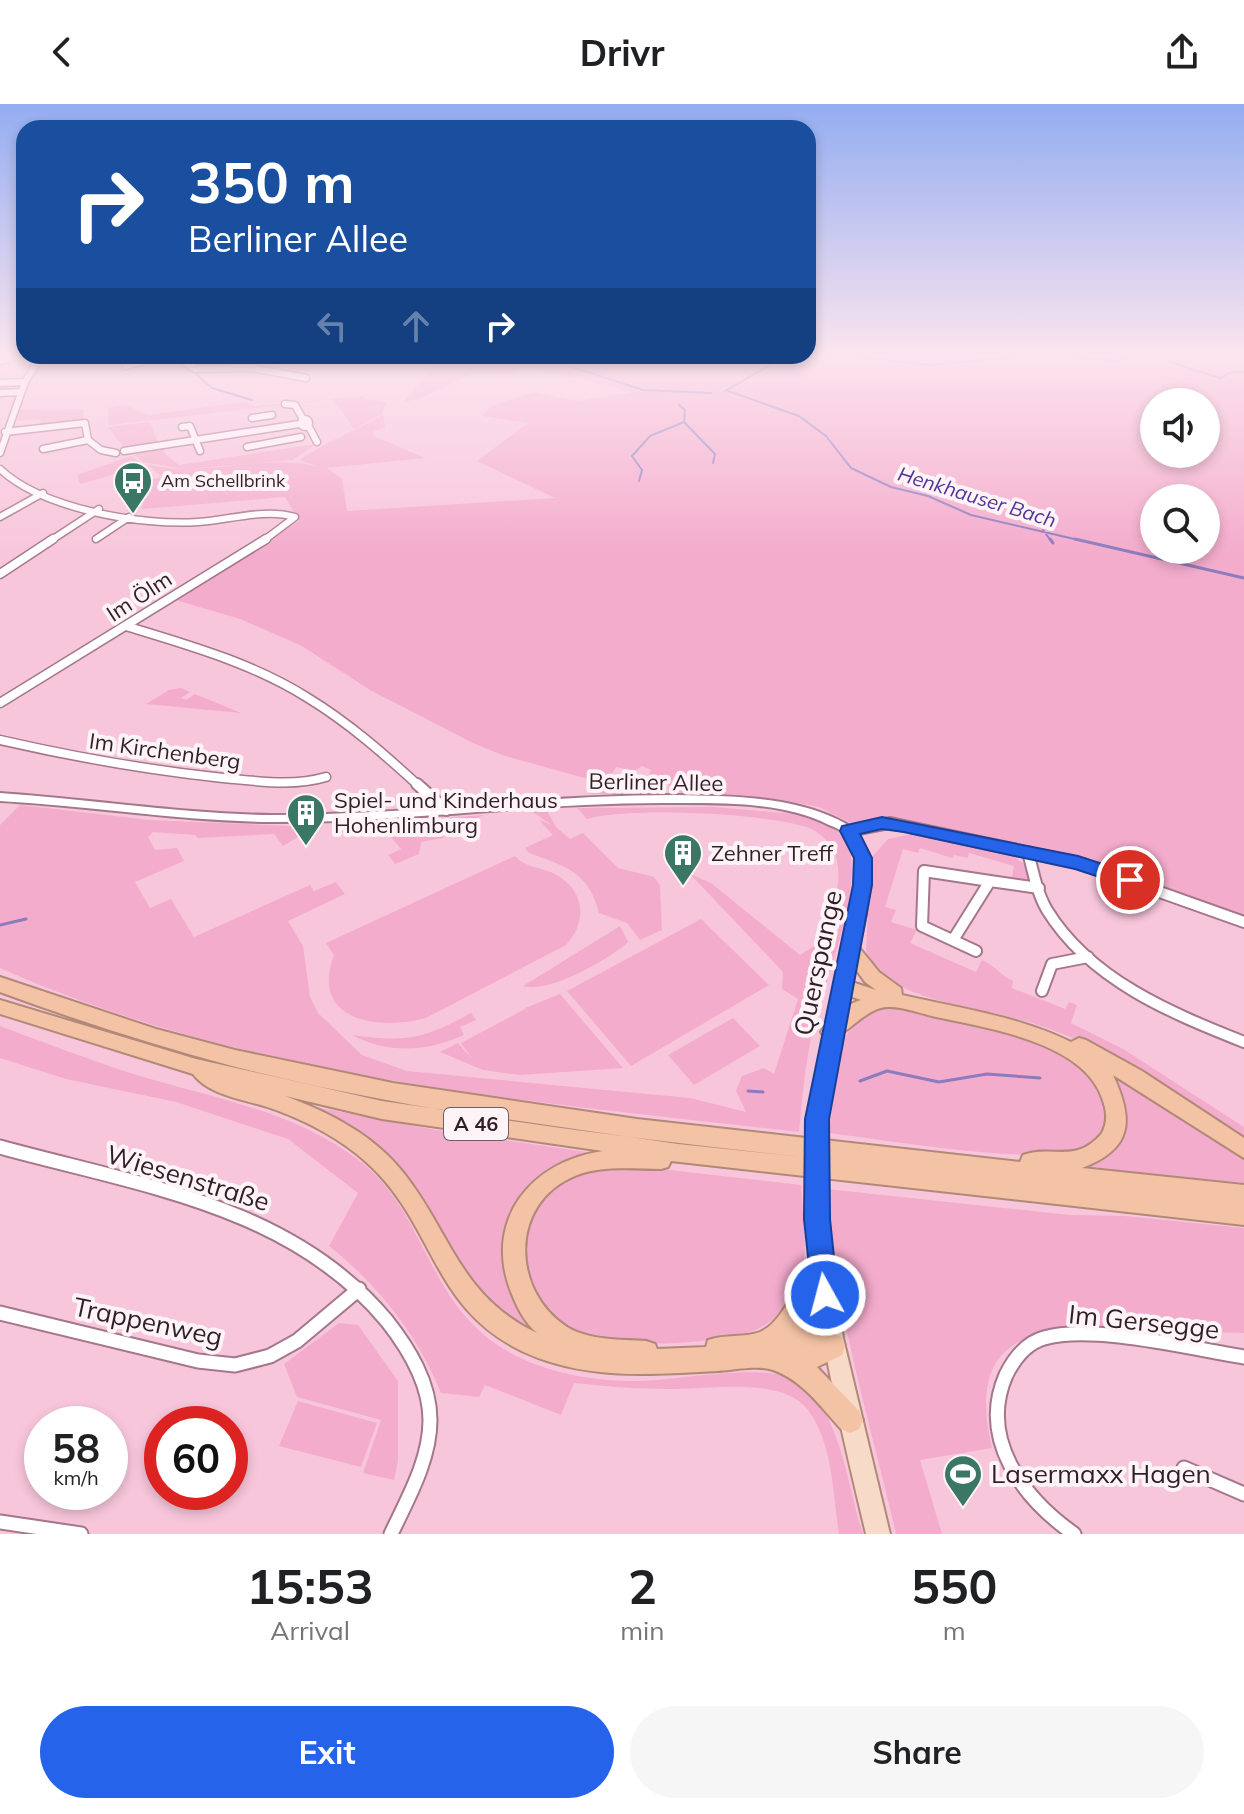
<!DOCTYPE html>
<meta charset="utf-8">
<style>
body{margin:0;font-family:Mulish,sans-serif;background:#f6f6f6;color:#202124;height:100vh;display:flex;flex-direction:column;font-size:30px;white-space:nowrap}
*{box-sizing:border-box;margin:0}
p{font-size:26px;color:#757577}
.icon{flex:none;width:44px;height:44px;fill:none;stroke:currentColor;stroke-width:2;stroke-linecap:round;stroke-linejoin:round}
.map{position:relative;height:1430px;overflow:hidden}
.panel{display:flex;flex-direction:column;background:#fff;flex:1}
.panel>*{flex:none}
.top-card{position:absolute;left:16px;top:16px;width:800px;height:244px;border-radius:24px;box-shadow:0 4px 12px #0003;background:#1a4fa0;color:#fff;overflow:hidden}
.tools{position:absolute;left:1140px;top:284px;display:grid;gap:16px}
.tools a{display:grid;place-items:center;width:80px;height:80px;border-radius:50%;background:#fff;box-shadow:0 4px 12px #0003;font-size:40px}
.speed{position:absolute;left:24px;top:1302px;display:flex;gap:16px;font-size:40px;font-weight:700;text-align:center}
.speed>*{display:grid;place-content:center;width:104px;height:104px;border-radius:50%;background:#fff;box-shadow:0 4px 12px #0003;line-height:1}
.speed small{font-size:20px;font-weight:400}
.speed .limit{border:12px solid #d22;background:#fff;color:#111}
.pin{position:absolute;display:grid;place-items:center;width:68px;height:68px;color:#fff;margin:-34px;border:4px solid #fff;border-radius:50%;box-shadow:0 2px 8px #0007}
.me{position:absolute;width:88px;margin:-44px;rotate:353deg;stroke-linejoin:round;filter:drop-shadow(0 0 6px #0008)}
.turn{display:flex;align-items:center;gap:28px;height:168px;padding:0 40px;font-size:36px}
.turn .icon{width:104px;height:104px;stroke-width:2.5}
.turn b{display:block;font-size:56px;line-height:68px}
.lanes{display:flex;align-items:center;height:76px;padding:0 40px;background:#0003;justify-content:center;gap:40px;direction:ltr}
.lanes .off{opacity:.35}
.eta{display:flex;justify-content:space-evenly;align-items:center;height:136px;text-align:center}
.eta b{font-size:48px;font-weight:700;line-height:56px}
.cta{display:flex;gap:16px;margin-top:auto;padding:16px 40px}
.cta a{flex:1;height:92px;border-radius:48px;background:#2563eb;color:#fff;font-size:32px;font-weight:700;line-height:92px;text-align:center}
.cta a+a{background:#f6f6f6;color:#202124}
header{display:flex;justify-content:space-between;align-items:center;height:104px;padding:0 40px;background:#fff;font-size:36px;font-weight:700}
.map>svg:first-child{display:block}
.green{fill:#f4accc;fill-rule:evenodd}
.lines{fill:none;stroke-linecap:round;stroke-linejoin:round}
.stream-far1{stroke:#8c7bbe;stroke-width:2}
.stream{stroke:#8c7bbe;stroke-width:3}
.minor-far3-casing{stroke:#a4778b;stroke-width:9}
.minor-far2-casing{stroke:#a4778b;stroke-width:11}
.minor-far1-casing{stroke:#a4778b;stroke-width:14}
.minor-casing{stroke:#a4778b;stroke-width:17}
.tertiary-casing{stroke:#a4778b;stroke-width:4}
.primary-casing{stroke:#b08979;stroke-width:4}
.motorway-casing{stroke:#b08979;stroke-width:4}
.minor-far3{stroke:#fff;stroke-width:6}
.minor-far2{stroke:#fff;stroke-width:8}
.minor-far1{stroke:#fff;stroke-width:10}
.minor{stroke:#fff;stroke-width:13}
.tertiary{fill:#fff;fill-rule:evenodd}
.primary{fill:#f8dac9;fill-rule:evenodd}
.motorway{fill:#f4c2a5;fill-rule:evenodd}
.primary-bridge-casing{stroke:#b08979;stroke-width:25;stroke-linecap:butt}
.primary-bridge{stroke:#f8dac9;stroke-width:21}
.route{fill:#2563eb;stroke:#184099;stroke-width:2}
.labels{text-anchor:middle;stroke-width:8;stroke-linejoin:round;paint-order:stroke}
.far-poi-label{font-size:18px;fill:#311f27;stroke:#fef4f8;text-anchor:start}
.far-water-label{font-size:20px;font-style:italic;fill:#503299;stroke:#fef4f8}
.shield{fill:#fef4f8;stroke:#6e5f66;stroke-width:2}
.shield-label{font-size:20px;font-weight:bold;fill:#311f27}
.street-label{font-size:22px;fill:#311f27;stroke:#fef4f8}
.poi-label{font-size:22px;fill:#311f27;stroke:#fef4f8;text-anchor:start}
.near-street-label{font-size:26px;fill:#311f27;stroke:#fef4f8}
.near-poi-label{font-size:26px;fill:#311f27;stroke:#fef4f8;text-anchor:start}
</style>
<header><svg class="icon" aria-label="back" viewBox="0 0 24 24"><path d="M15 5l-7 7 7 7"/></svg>Drivr<svg class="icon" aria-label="share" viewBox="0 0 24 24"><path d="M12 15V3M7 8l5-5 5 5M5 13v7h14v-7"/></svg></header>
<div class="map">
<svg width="1244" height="1430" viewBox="0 0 1244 1430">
<rect width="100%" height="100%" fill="#f8c6db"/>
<path class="green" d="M1244,250V814L1012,740L947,726L885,715L853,720L819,703L793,698L681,691L678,683L661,680L649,672L651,666L642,662L634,667L616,663L608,676C625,688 652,679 668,690H589L595,677L502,651L473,639L370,586L302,542L240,515L172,495L299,417L285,393L142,405L145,385L125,390L127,382L162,373L147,360C203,375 262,348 319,363L300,356C325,338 355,327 383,311L385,324L373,327L374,332L425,354L327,364L342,375L347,407L555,394L477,357L528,319L482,312L492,302L533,288L578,297L633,288L524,261L511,271L480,265L420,295L403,298L440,258L439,254L433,252ZM1154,298H1206V350H1154ZM1154,394H1206V446H1154Z
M365,292L364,295L386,298L382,310L354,325L333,295L109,321L108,304L126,301L148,311L245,298L253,302Z
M84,305L82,318L40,321L41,315L17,317L19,306Z
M150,318L158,339L125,345L108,323Z
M316,340L293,356L184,365L143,358L131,348L162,341L166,351L179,361Z
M131,352L144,362L80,380L77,371Z
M181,584L190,588L181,594L186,596L195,590L241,609L146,600L169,586Z
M20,701L150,716L315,723L283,742L274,730L198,734L195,731L153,728L148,733L155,746L177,744L184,757L135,778L150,804L171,795L194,833L310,781L314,787L336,778L345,790L288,817L303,842L310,893L318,909L362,951L407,967L690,994L746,1008L736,987L742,972L764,964L774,970L798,895L782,885L783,868L690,770L711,779L800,851L823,836C831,808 849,769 830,741C825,734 815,725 806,723C764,709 628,703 587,715L577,704L714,703L808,711C824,718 843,726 849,744C863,788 822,884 812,930C805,962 802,995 799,1028C529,997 252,976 0,864V721Z
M536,706L547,707L556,723L570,735L583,729L618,764L654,773L660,781L662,826L640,836L627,819L599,809C589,768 565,762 529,749L525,744L553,731L539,716L552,721L531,707Z
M484,711L444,729L443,734L421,738L419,750L395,760L388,751L401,745L385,726L372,731L363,720Z
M912,730L1011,751L1024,760L1030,781L1011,778L1014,762L969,749L968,754L954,751L952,754L920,744L918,749L903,745L885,803L896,806L891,818L917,826L910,839L976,868L982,856C995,861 1001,872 1013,877L1012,884L1065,905L1069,898L1077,901L1071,919L1123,945L1244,1023V1037C1170,988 1101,936 1014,914C972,902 879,894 866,846L871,754L888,735Z
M515,752C527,765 540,762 555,770C585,786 588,817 566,841L426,914C379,927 309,917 334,851L326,839Z
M701,815L769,881L631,962L567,887Z
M620,822L628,838C608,856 548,890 523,882Z
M560,890L623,964L520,971L483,966L440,948L458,939L473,956L461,939L525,905L530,911L525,904Z
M885,904C923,905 1044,933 1074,955C1091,968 1107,989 1107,1011C1108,1028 1093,1041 1078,1046C1040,1062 879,1035 829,1029C831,984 829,916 885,904Z
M471,909L476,916L460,923L464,931C427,948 388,950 352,931C406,938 422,936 471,909Z
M733,914L760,942L694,981L668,951Z
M0,922C51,941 102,961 154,976C227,997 300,1010 361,1058C435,1117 425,1219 535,1260C569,1273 606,1278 642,1277C680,1276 767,1258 798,1277C840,1304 848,1384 863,1430H839C833,1391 833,1339 808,1306C781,1271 704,1286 666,1285C635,1285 605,1282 574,1279L561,1311L485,1281L479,1293L441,1289C418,1231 378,1181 329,1142L358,1089L288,1035L176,998L66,975L0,954Z
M1074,942L1244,1049V1079L1071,1062L1122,1018Z
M294,999L436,1026L607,1051L555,1068L508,1149L577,1250L486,1204L420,1098Z
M599,1065H661L801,1081C803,1116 812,1165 792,1196C782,1211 762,1226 743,1230C696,1242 591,1248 554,1214C516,1179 513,1112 559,1081C571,1073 585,1069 599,1065Z
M827,1085L1070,1111L1125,1112L1244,1124V1229L1204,1228L1208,1241C1116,1230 953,1183 992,1344L920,1356L942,1430H896C870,1316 833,1203 827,1085Z
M339,1219L358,1221L398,1277V1356L394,1376L363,1369L381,1316L297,1293L284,1260Z
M298,1297L377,1319L361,1363L279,1342Z"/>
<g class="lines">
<path class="stream-far1" d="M836,250L929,261L1044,250L1115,257L1128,252L1156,253
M538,252L643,286L711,289
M166,253L175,254
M1167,257L1220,274L1232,268H1244
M473,259L483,253L477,252
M194,268L212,284L252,296
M725,287L779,256L831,250
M728,287L799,312L826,332L851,364L891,383L928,392L971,411L1083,437
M684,318L715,350L713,359
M639,377L642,366L632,352L650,332L684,318L685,306L679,301
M1043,426L1051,437"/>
<path class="stream" d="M1050,435L1053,439
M1075,435L1244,474
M0,821L26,815
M860,977L887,967L939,978L987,970L1040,974
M748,987L763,988"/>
<defs>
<path id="minor-far3" d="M176,252L195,265L251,264L306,274
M0,257L24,251
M126,262L161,252
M0,279L25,278
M0,289L21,288
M285,300L295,301L304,317
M252,314L272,311
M301 319a4 4 0 1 1 8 0a4 4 0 1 1-8 0Z
M308,321L317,338
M182,323L190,322L200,347
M5,328L85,319L88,336L101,346L116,349
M247,343L301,333
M43,345L88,336
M124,347L299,320
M0,349L25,278L41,252
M0,365C42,405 142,422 198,418C230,416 264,404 295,413L263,437
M0,413L43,389
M96,435L129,413
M50,437L99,405"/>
<path id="minor-far2" d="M0,470L53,435
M126,522C188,541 253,559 308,594C349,619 384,650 419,682
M0,599L266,435
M0,636C74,653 148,666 223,674C258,677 292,683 326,673"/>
<path id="minor-far1" d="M417,680L446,706
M849,727L890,719L1078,759L1244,818
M1028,748C1033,767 1037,789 1047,806C1090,876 1171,909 1244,938
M990,777L1039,784
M953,836L990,777L924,767L922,822L976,847
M1042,887L1052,860L1088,853"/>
<path id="minor" d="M0,1043C137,1081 291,1101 387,1217C409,1245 430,1279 430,1316C430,1356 408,1394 391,1430
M0,1209L198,1257L235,1261L270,1252L297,1237L359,1185
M1184,1364L1244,1390
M0,1418L81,1430
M1074,1430C1023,1394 978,1335 1006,1271C1014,1255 1026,1239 1044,1234C1094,1220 1192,1245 1244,1253"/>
<path id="tertiary" d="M0,689C91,695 181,710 272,711C312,711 352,709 393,707C487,700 582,691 677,691C729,692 789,692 837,715C842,718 848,720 852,724C887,760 859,840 849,882L848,885L843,887L838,885L837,882C846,846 873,761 845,730C841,726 835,723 829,721C784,698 726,699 675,699C580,698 486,708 392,714C352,717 311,718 271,718C180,717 91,702 0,697Z"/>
<path id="primary" d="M843,876L849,878L851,882L826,1015L823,1020L817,1023L811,1020L808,1015L835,882L837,878Z
M817,1106L824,1109L827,1115L843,1234L890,1430H866C845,1342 824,1254 812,1163C810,1148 804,1123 810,1109Z"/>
<path id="motorway" d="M851,839L857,841L879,868L901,884L902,891C959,904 1018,912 1071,938L1079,934L1086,936L1142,967L1244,1034V1054L1113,971C1134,1016 1133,1045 1082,1064L1244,1081V1121L671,1057L668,1063L661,1065C633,1065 601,1061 575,1072C509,1099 511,1187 567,1223C590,1237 621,1235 646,1237L655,1240L657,1245L706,1243L708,1236C725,1230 744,1234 760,1228C788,1216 800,1163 821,1155L829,1158L832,1166C824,1185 814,1209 799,1223L809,1222L842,1233L845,1242L842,1251L817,1263L859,1307L863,1316L859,1325L850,1329L841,1325C821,1303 802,1276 773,1266C758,1261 734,1266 718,1267C657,1270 597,1276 538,1254C429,1212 439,1122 365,1057C339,1034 308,1018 276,1006C250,996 210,993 193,970L0,910V896L196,955L382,997L678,1040L802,1053C612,1032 418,1010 232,962C153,941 76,916 0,888V873L156,925L235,946L393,979L637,1015L1020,1058L1023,1051C1053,1040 1075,1061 1102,1029C1108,1017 1107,1007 1102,994C1083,938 987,924 936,913C922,910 902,902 888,903C861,904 843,940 824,933L821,928C829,915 846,900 861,896L836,887L834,882L836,877L843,875L876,886L865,878L842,846L845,841ZM285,992L382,1015L603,1047C531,1057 483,1116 511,1188C517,1203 524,1218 537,1229C461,1193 452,1132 406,1072C376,1032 331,1009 285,992Z"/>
</defs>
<use href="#minor-far3" class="minor-far3-casing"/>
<use href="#minor-far2" class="minor-far2-casing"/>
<use href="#minor-far1" class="minor-far1-casing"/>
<use href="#minor" class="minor-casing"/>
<use href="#tertiary" class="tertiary-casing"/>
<use href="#primary" class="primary-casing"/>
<use href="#motorway" class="motorway-casing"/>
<use href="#minor-far3" class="minor-far3"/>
<use href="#minor-far2" class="minor-far2"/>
<use href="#minor-far1" class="minor-far1"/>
<use href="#minor" class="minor"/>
<use href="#tertiary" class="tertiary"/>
<use href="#primary" class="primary"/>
<use href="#motorway" class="motorway"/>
<defs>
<path id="primary-bridge" d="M817,1015V1115"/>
</defs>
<use href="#primary-bridge" class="primary-bridge-casing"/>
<use href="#primary-bridge" class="primary-bridge"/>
</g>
<linearGradient id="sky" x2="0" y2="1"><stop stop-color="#93adf1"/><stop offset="0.56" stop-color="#fce5ef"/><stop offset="1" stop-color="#fce5ef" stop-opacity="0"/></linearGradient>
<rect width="1244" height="450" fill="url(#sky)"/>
<path class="route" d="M882,713L1078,752L1137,771L1140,776L1130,783L1075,765L904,728L882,725L860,730L872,754V781L829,1015L830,1115L838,1191L834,1200L825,1204L815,1200L812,1191L804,1115L805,1015L853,781L854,754L840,727L842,722Z"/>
<defs>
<symbol id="bus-pin" viewBox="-11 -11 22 30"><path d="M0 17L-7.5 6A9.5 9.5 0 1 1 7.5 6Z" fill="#3a7865" stroke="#fef4f8"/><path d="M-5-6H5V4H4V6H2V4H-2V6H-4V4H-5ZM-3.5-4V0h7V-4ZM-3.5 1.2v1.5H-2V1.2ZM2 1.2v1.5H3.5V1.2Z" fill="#fff"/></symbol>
<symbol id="building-pin" viewBox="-11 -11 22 30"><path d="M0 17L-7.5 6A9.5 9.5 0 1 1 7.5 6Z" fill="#3a7865" stroke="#fef4f8"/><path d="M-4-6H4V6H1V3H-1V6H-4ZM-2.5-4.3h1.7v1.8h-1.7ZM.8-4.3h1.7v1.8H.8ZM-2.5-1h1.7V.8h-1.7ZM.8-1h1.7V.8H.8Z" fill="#fff"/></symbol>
<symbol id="stadium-pin" viewBox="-11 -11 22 30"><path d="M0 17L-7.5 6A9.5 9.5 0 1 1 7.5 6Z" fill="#3a7865" stroke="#fef4f8"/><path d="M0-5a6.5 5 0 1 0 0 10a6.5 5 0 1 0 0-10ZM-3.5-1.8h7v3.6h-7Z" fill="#fff"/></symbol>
</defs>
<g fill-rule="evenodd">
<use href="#bus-pin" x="111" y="355" width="44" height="60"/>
<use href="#building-pin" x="284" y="687" width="44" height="60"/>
<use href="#building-pin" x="661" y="727" width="44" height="60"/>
<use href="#stadium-pin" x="941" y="1348" width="44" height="60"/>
</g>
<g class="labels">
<g class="far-poi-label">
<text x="161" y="383">Am Schellbrink</text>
</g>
<g class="far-water-label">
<text transform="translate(977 393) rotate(17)" y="7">Henkhauser Bach</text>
</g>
<rect class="shield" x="444" y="1004" width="64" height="32" rx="6"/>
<g class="shield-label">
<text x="476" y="1027">A 46</text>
</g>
<g class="street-label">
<text transform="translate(139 492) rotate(-33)" y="8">Im Ölm</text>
<text transform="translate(165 647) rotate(8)" y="8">Im Kirchenberg</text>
<text transform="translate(656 678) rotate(1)" y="8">Berliner Allee</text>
</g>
<g class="poi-label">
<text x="334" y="704">Spiel- und Kinderhaus<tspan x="334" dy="25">Hohenlimburg</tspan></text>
<text x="711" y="757">Zehner Treff</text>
</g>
<g class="near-street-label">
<text transform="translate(818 859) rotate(-78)" y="9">Querspange</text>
<text transform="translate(188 1074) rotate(17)" y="9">Wiesenstraße</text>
<text transform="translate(148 1218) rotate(12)" y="9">Trappenweg</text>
<text transform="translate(1144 1218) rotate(6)" y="9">Im Gersegge</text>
</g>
<g class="near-poi-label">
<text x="991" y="1379">Lasermaxx Hagen</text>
</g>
</g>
</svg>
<div class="tools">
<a><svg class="icon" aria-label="sound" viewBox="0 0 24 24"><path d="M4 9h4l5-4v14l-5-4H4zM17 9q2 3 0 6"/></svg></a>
<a><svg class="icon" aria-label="search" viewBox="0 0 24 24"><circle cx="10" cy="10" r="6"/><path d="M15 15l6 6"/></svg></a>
</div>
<div class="speed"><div>58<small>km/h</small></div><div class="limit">60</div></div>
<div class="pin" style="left:1130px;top:776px;background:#d93025"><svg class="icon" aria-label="arrive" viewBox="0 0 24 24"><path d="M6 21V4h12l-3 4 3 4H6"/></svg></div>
<svg class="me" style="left:825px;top:1191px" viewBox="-20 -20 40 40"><circle r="17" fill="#2563eb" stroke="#fff" stroke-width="3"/><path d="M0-11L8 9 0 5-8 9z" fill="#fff"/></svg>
<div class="top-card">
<div class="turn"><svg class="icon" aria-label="right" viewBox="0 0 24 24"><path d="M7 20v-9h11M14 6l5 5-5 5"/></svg><div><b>350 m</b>Berliner Allee</div></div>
<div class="lanes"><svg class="icon off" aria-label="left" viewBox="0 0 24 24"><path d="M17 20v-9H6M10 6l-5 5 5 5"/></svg><svg class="icon off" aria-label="ahead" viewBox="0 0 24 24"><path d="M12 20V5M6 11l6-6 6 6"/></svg><svg class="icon" aria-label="right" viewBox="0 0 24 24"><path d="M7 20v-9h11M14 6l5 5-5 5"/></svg></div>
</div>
</div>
<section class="panel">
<div class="eta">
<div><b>15:53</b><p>Arrival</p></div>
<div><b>2</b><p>min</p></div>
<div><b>550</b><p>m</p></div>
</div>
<div class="cta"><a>Exit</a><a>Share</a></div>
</section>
